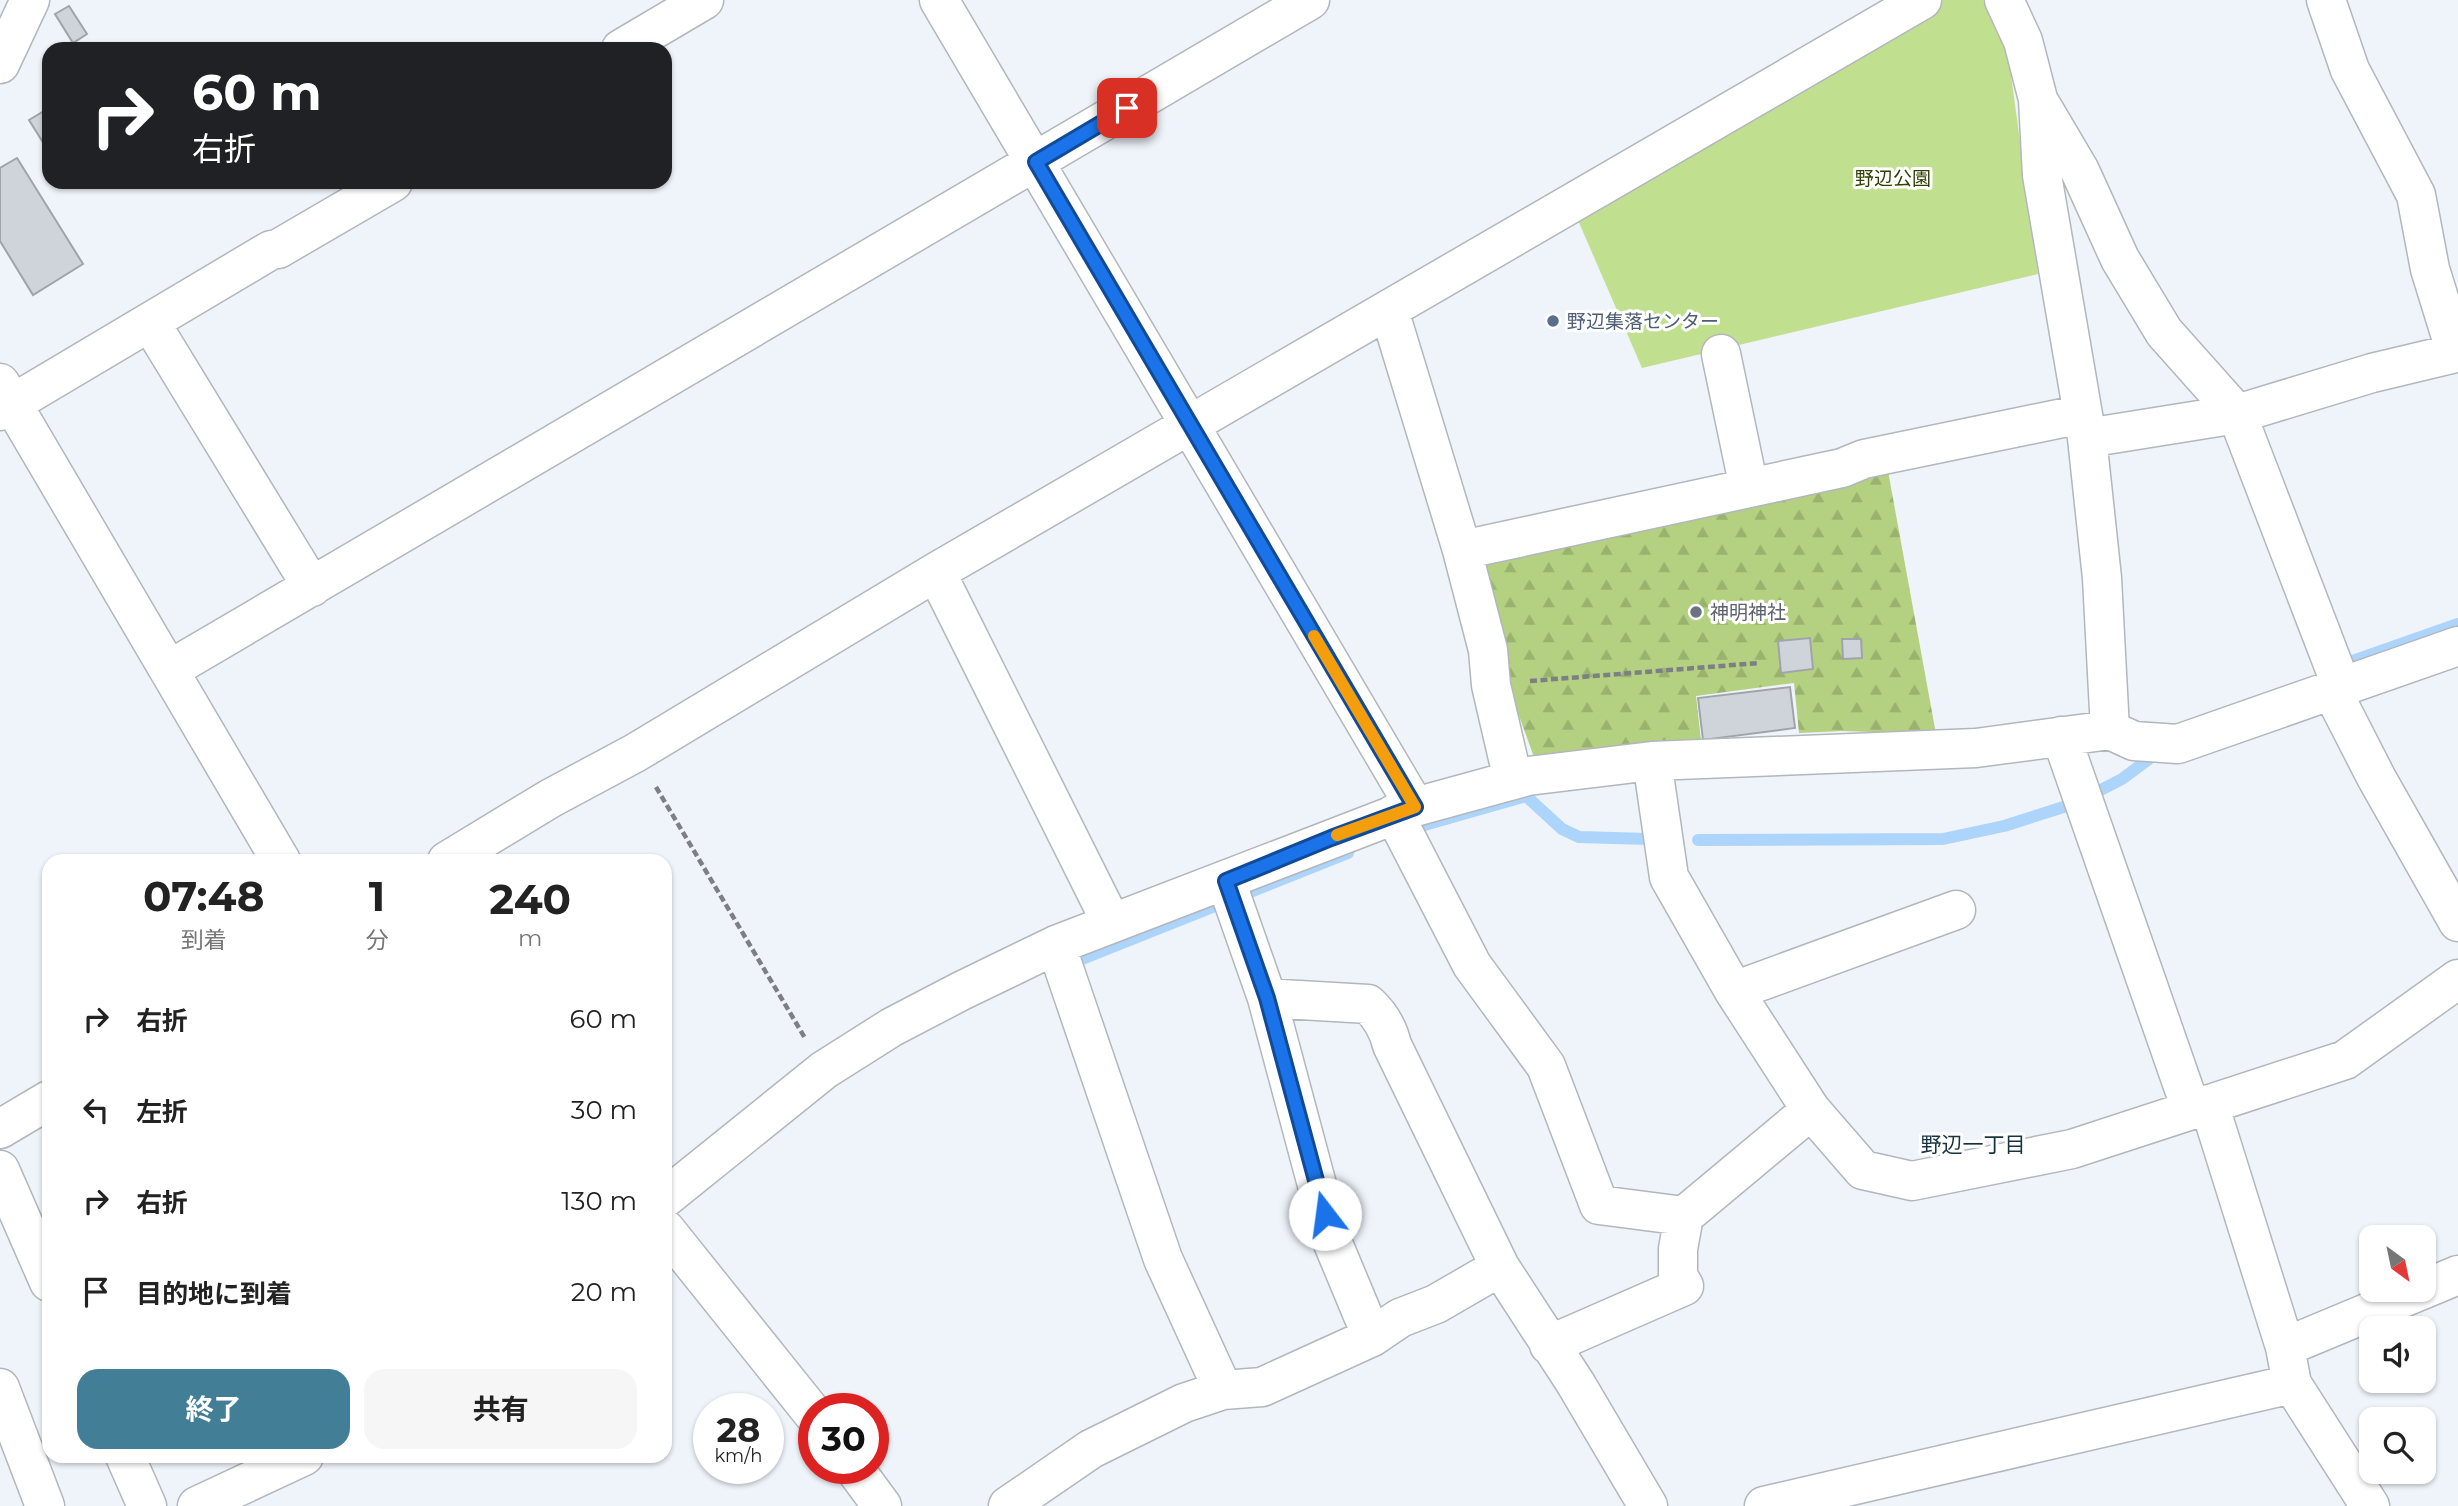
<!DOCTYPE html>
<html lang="ja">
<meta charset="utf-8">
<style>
body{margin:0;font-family:Montserrat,"Noto Sans JP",sans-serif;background:#f6f6f6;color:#222;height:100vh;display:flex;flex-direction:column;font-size:26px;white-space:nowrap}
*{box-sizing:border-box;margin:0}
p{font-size:23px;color:#767676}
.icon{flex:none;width:38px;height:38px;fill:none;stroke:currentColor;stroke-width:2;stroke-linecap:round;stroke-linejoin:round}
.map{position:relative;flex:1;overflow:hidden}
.side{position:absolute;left:42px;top:854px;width:630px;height:609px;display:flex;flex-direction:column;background:#fff;border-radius:21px;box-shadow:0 2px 5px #0004}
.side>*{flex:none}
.hud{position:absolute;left:42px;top:42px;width:630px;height:147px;border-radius:21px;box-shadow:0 2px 5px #0004;background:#202124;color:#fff;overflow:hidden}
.needle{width:46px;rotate:147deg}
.buttons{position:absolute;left:2359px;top:1225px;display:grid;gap:14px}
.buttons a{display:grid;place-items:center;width:77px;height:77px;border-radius:14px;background:#fff;box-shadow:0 2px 5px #0004;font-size:35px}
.speed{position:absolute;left:693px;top:1393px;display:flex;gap:14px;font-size:35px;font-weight:700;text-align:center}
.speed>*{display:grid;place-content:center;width:91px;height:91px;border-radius:50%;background:#fff;box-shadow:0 2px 5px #0004;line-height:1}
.speed small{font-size:18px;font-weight:400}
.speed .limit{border:10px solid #d22;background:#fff;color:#111}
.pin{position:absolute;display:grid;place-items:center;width:60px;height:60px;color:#fff;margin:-30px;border-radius:14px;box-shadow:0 4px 10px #0006}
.me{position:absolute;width:77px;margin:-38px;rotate:345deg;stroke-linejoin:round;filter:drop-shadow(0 0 5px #0008)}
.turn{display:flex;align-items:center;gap:24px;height:147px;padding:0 35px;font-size:32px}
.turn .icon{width:91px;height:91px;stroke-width:2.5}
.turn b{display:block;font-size:49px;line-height:60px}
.eta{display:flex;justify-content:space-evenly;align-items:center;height:119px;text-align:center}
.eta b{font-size:42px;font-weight:700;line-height:49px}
.primary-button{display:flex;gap:14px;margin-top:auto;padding:14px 35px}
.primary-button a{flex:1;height:80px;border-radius:21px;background:#427f96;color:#fff;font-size:28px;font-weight:700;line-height:80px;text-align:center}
.primary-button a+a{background:#f6f6f6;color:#222}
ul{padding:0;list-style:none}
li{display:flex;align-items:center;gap:21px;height:91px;padding:0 35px}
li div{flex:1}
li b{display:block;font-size:26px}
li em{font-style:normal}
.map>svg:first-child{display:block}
.forest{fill:url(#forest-firs)}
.park{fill:#c1e08f}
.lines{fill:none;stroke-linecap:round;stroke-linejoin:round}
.stream{stroke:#add4fa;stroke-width:12}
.building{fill:#cfd4db;stroke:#a0a4aa;stroke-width:2}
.minor-casing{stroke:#b2b7bd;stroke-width:41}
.path{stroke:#7d7f84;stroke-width:4.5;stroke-dasharray:7 3.5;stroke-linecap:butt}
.minor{stroke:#fff;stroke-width:38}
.route-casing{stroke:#114b97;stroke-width:18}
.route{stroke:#1a73e8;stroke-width:12}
.slow{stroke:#f59e0b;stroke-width:12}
.service-dot{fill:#5c6f8a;stroke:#fff;stroke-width:2.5}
.worship-dot{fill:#6b7280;stroke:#fff;stroke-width:2.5}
.labels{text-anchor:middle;stroke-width:6;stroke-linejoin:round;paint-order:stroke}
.park-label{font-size:19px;fill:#2e4002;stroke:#fff}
.service-label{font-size:19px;fill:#4e5e75;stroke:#fff;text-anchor:start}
.worship-label{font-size:19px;fill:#5b616d;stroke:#fff;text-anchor:start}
.neighbourhood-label{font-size:21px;fill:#16333e;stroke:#fff}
</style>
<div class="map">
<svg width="2458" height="1506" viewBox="0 0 2458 1506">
<defs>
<pattern id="forest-firs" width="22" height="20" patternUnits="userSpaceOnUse" patternTransform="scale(1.75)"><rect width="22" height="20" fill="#b3d180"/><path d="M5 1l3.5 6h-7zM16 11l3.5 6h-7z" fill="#99b36e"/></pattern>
</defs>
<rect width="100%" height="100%" fill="#eff4fb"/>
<path class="forest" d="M1888,471L1936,734L1842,731L1799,733L1794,683L1696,696L1701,740L1535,760L1514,702L1481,559Z"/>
<path class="park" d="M1943,0H1983L2006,38L2038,274L1642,368L1577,218Z"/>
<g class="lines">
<path class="stream" d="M2347,663L2458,624
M2093,794L2122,779L2157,753
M1407,830L1526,796L1562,829L1579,837L1648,839
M1698,840L1943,839L2004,826L2073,804
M1082,959L1348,853"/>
</g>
<path class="building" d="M69,6L87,34L73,43L55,14Z
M49,108V152L29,120Z
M17,158L83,264L33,295L0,241V168Z
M1810,638L1813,669L1781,673L1778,641Z
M1842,639H1861L1862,658L1843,659Z
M1790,687L1795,728L1703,740L1698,698Z"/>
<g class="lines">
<defs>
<path id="minor" d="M939,0L1415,807
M2004,0L2023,41L2038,99L2042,175L2087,438L2102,578L2110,730
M621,49L704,0
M0,64L30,0
M2041,105L2080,171L2120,259L2164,332L2237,414L2341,685
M1389,310L1462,550L1842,468L1864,459L2082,414
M150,322L312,587
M1721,354L1749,488
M0,383L281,861
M0,411L271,250L278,249L393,182
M2087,438L2237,414L2372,373L2456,353L2430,269L2416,195L2350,70L2326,0
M1462,550L1488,650L1491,685L1513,780
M936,572L1111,922
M169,670L1310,0
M2331,689L2376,777L2458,922
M2061,736L2191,1109
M1652,761L1669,877L1734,991L1811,1110L1863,1170L1912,1181L2072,1149L2345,1060L2458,979
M1394,814L1472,965L1546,1066L1599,1205L1684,1216
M447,861L551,798L635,753L936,572L1922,0
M1226,881L1267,998L1332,1241L1372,1337
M1056,945L1163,1259L1223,1390
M1734,991L1956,910
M1267,998L1368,1004C1381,1016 1388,1028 1392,1045L1500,1267L1576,1384L1648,1506
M2209,1104L2285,1347L2292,1384L2370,1506
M0,1129L49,1100
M0,1170L49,1282
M665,1198L824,1070L892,1027L961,991L1056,945L1415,807L1528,776L1652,761L1976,748L2110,730L2134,741L2178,744L2458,646
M665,1229L814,1415
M1549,1345L1684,1286L1678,1276V1249L1684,1216L1811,1110
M2285,1347L2458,1275
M0,1388L45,1506
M125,1456L147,1506
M854,1468L882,1506
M197,1506L304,1456
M1008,1506L1091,1449L1184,1403L1223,1390L1262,1387L1372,1337L1400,1318L1436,1304L1500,1267
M1764,1506L2292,1384"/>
</defs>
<use href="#minor" class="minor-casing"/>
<path class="path" d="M1530,681L1759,663
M656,787L805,1038"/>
<use href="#minor" class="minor"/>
</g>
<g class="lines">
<defs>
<path id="route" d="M1127,108L1036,162L1415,807L1331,838L1226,881L1267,998L1325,1214"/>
</defs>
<use href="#route" class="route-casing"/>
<use href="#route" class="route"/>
<path class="slow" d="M1314,636L1415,807L1337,835"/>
</g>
<circle class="service-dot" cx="1553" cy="321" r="7"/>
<circle class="worship-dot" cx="1696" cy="612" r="7"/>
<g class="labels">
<g class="park-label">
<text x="1893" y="185">野辺公園</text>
</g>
<g class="service-label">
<text x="1567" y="328">野辺集落センター</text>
</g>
<g class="worship-label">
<text x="1710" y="619">神明神社</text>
</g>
<g class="neighbourhood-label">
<text x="1973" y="1152">野辺一丁目</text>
</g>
</g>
</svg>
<div class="buttons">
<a><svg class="needle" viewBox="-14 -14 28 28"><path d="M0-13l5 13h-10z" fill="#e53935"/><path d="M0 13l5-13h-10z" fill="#767676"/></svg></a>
<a><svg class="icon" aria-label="sound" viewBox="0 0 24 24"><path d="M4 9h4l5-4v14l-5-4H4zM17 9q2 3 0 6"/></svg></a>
<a><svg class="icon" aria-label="search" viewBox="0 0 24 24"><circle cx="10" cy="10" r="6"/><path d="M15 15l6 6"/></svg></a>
</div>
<div class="speed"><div>28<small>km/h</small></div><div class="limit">30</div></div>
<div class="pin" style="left:1127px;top:108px;background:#d93025"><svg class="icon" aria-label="arrive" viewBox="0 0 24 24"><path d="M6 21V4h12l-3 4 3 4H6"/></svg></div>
<svg class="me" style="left:1325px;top:1214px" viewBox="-20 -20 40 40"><circle r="19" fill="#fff"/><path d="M0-13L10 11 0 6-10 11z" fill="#1a73e8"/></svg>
<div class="hud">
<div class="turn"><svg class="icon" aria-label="right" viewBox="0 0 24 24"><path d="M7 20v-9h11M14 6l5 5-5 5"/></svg><div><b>60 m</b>右折</div></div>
</div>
<section class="side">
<div class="eta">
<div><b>07:48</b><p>到着</p></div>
<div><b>1</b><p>分</p></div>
<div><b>240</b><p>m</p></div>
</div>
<ul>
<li><svg class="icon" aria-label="right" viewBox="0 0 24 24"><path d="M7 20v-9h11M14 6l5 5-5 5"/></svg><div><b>右折</b></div><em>60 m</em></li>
<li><svg class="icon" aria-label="left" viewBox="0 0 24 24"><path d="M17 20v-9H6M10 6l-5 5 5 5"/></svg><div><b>左折</b></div><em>30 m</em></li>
<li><svg class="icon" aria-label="right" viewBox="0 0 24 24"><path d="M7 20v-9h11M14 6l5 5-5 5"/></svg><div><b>右折</b></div><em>130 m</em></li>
<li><svg class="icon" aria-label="arrive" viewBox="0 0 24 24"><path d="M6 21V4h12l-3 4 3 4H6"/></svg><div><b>目的地に到着</b></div><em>20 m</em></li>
</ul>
<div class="primary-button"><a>終了</a><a>共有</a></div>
</section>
</div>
